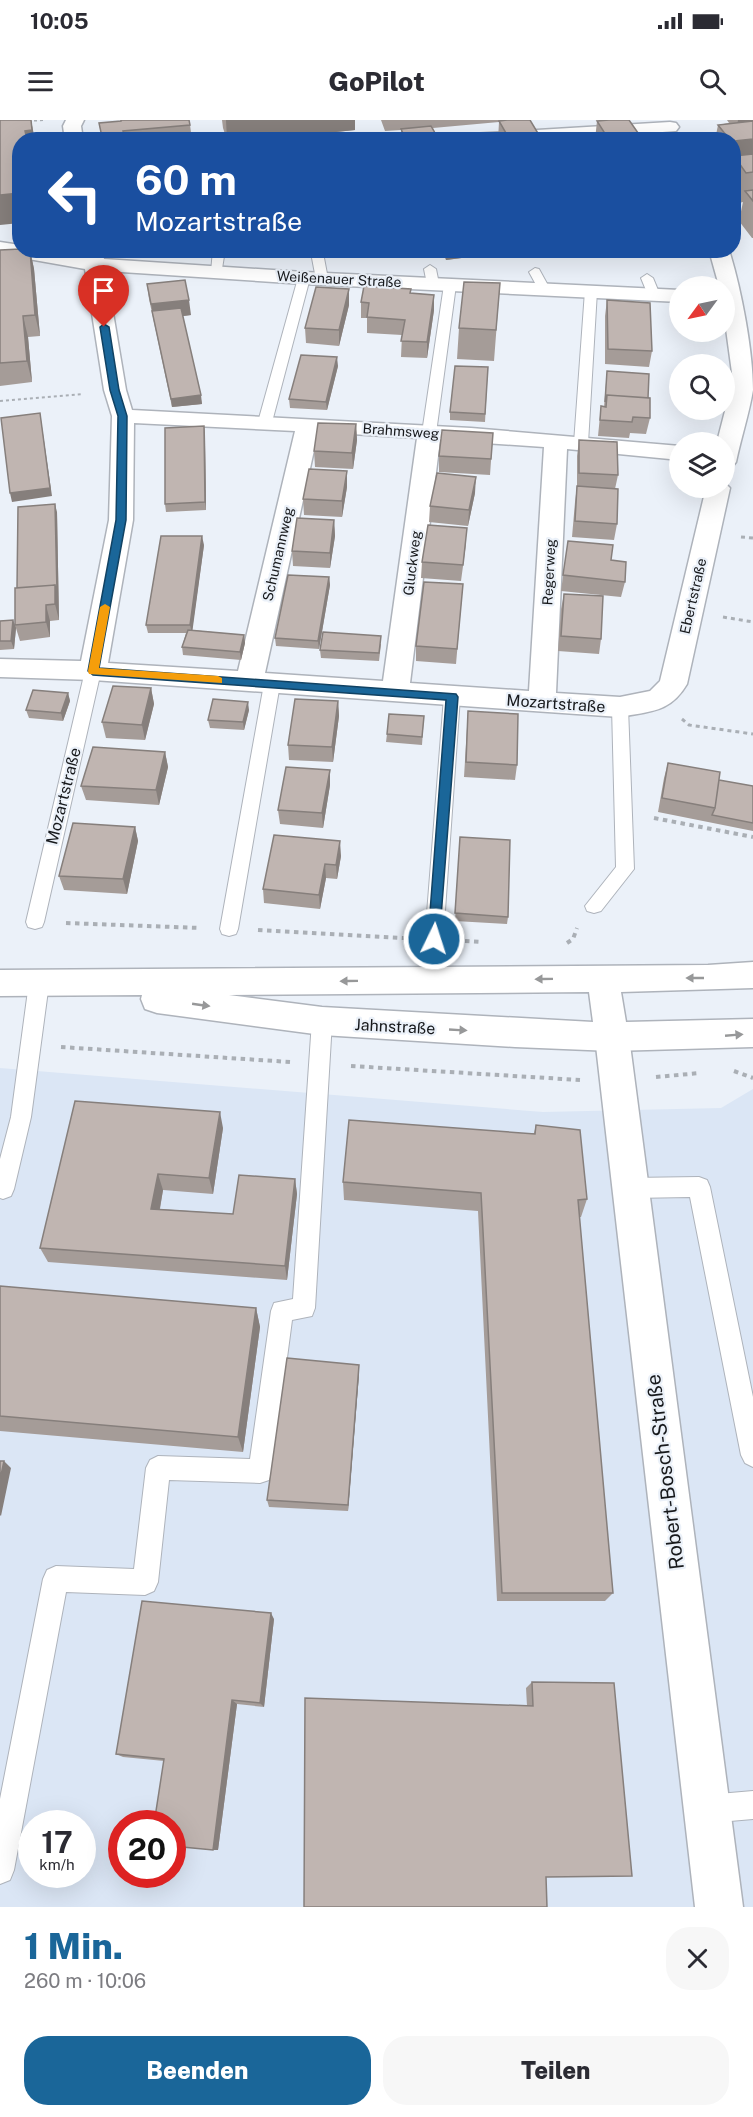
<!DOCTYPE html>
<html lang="de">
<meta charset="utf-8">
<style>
body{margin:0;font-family:"Public Sans",sans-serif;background:#f7f7f7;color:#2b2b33;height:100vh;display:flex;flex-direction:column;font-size:22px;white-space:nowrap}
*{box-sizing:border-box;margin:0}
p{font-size:20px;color:#7c7c81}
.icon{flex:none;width:33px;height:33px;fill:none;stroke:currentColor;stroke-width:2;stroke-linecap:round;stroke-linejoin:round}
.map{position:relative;height:1787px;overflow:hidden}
.panel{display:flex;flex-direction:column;background:#fff;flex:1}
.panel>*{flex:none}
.hud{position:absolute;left:12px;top:12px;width:729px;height:126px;border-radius:24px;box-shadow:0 6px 24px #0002;background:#1a4fa0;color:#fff;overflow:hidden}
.needle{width:39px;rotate:237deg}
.tools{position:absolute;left:669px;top:156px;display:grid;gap:12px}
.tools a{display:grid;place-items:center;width:66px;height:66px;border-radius:50%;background:#fff;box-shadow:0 6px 24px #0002;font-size:30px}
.speed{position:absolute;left:18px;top:1690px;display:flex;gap:12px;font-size:30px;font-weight:700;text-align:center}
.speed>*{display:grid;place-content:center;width:78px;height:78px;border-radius:50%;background:#fff;box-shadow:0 6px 24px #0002;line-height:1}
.speed small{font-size:15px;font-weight:400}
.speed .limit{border:9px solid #d22;background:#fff;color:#111}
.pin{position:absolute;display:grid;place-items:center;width:51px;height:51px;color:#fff;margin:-62px -26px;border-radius:50% 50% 50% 0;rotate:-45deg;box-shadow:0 0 6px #0007}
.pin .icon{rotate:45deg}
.me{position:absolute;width:66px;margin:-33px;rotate:4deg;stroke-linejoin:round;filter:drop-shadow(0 0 4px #0008)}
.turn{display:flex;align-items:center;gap:21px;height:126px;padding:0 24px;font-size:27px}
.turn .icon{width:78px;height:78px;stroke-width:2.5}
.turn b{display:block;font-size:42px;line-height:51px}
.round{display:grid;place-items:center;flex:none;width:63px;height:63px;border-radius:24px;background:#f7f7f7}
.overview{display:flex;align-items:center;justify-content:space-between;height:102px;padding:0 24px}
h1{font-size:36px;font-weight:800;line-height:45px;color:#1a6699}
.primary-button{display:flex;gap:12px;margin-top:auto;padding:12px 24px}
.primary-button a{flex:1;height:69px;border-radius:24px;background:#1a6699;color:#fff;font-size:24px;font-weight:800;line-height:69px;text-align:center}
.primary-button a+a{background:#f7f7f7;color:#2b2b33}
.status{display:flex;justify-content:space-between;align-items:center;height:42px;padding:0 30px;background:#fff;direction:ltr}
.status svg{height:16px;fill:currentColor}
header{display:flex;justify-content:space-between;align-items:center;height:78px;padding:0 24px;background:#fff;font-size:27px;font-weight:800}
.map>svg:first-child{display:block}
.built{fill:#dbe6f5;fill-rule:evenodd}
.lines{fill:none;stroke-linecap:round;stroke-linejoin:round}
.lane-casing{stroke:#aeb3bb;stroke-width:2}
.street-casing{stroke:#aeb3bb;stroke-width:3}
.secondary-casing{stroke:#aeb3bb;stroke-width:3}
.path-far2{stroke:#aaafb5;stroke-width:2;stroke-dasharray:3 3;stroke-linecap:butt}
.path-far1{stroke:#aaafb5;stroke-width:3;stroke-dasharray:4 4;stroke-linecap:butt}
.path{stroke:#aaafb5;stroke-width:4;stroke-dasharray:4.5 4.5;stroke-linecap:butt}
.lane{fill:#fff;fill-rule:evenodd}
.street{fill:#fff;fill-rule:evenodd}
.secondary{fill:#fff;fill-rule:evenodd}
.wall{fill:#a59c98}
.shaded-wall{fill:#867f7c}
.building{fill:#c0b5b1;stroke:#867f7c;stroke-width:1.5}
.oneway{fill:#979899}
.route{fill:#1a6699;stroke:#114263;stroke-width:1.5}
.slow{fill:#f59e0b}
.labels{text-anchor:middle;stroke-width:4.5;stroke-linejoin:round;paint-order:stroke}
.far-street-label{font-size:14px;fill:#17191c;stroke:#ebf1f9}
.street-label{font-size:16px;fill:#17191c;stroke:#ebf1f9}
.near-street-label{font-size:20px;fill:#17191c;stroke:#ebf1f9}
</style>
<div class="status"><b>10:05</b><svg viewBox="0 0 49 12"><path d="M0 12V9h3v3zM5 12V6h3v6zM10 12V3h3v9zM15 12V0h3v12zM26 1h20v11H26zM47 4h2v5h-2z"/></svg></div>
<header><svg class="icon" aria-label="menu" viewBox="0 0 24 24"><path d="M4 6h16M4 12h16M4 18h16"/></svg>GoPilot<svg class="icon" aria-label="search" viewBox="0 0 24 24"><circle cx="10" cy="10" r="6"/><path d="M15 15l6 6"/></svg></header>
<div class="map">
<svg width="753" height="1787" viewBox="0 0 753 1787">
<rect width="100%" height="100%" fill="#ebf1f9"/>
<path class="built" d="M0,948L543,992L721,988L753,969V1787H0ZM32,1704H82V1755H32ZM122,1704H172V1755H122Z"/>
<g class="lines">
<defs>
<path id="lane" d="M213,130H225L221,155L217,156L211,152Z
M318,134L324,138L328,159L322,163L316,159L312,138Z
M430,145L436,149L439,164L433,168L427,164L424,149Z
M535,148L539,149L550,169L548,172L544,173L540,172L529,152Z
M304,154L310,158L272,302L270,305H260L258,302L298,158Z
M647,154L653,158L660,175L658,178L654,179L648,175L641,158Z
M450,161L456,165L436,313L429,317L422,313L444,165Z
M591,167L597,171L588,323L581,327L574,323L585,171Z
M93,545L99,547L101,551L44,802L42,807L35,809L28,807L26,802L85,551L87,547Z
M272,558L278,560L280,564L238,809L236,814L229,816L222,814L220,809L264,564L266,560Z
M452,571L458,573L460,577L443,819L441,824L434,827L427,824L425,819L444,577L446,573Z
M620,581L626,583L628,587L634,749L601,791L594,793L587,791L585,786L616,747L612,587L614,583Z
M39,855L46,857L49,863L31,997L14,1069L11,1076L3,1079L0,1078V1039L11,997L29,863L32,857Z
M322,893L329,895L332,901L315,1188L312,1196L292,1200L272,1351L269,1360L260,1363L169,1360L158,1462L154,1471L145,1475L66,1472L14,1750L10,1760L0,1764V1679L43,1459L47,1450L56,1446L134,1449L146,1348L150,1340L158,1336L250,1339L271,1191L274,1183L293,1179L312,901L315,895Z
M699,1057L707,1060L710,1067L753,1277V1347L745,1343L741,1335L690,1077L631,1078L623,1075L620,1068L623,1061L631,1058Z
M753,1671V1699L707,1703L697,1699L693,1689L697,1679L707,1675Z"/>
<path id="street" d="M66,0H84L81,6L83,20H65L63,6Z
M670,2L676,3L679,7L676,11L553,20H445L454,15Z
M0,122L20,125V130H50L83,136L82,130H102L104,139L304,152L680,170V182L304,164L106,151L126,270L132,290L471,308L680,326V340L567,329L556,573L620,577L650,571L660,561L706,368H724V362L730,368L687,564C670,593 650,591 620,597L93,560L0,557V539L81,541L109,400L112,296L104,270L85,149L0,134ZM134,303L295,311L238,551L108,543L133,400ZM318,312L417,318L383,561L265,553ZM440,320L544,327L529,571L410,563Z
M709,130H729C741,168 753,231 753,270C749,294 741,318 736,342L732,347L724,349V322H717L733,260L724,194V166H719Z
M612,903L624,907L629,917L743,1787H695L595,917L600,907Z"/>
<path id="secondary" d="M753,842V868L621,872L626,902L753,899V927L612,931L515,927L322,915L157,893L145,889L141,879L142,875L0,876V850L708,845ZM589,872L593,902L322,887L229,875Z"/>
</defs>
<use href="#lane" class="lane-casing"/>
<use href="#street" class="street-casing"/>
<use href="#secondary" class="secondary-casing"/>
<path class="path-far2" d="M28,1L44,0
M0,281L83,274"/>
<path class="path-far1" d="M741,417L753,418
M723,497L753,502
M682,599L689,605L753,614"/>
<path class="path" d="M654,698L753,717
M66,803L200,808
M258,810L404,818
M465,821L481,822
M567,823L573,819L577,808
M61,927L290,942
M351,946L580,960
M734,951L753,958
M656,957L700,953"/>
<use href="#lane" class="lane"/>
<use href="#street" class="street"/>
<use href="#secondary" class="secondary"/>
</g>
<path class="wall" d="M222,0H355V10L260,20H227L223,8Z
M381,0H530L542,20H498L499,2L433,8L439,20H401V10L385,11Z
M727,0H753V118H752L739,101L743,82L739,83L734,75V20H715L718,5L729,3Z
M597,1L643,20H595Z
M99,3L190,5L192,20H102Z
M0,130H30L34,149L40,216L28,217L32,262L0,266Z
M441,130H478L477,136L446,140Z
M543,130H579V132L546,135Z
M500,163L494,241L457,239L459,208Z
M147,164L191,195L183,196L202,284L172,287L149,179Z
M349,169V185L339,226L306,223L305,208Z
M411,173L434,175V190L427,238L401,237L402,215L367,213V198H361V182Z
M607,180L652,231L649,247L605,244V196Z
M338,246L327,290L290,288L289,279Z
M488,247L485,302L450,300V292Z
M607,251L648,278L650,298L646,314L630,313L629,318L598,316L601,286L604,287Z
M356,304L357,320L353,349L315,347L314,331Z
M204,306L205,314L206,390L166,392L165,384Z
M493,313L490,355L439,352V336Z
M579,320L618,355L615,369L617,404L614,420L572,417L575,382L577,366V336Z
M347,351V367L342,397L304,395L303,379Z
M475,373L468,406L429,402L430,386Z
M57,392L59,500L50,501V517L20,521L15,505L17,468Z
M334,400L335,416L330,448L293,446L292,431Z
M568,421L611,440L625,462L621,477L561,471Z
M466,424L461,461L421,458L422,442Z
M204,425L192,510L244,515L245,523L241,540L183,535L182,527L186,513H148L146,505Z
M329,457L330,465L319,529L276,526L275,518Z
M463,464L456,544L416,541V526Z
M564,474L601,519L599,534L558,531L561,489Z
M13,500L16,508L14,529L0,530V501Z
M381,524L379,541L321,538L320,530Z
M151,568L154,584L145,620L106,618L102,602Z
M68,573L70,581L63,601L29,598L26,590Z
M338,581L339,596L333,642L289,640L288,625Z
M249,590L244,610L210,608L208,600Z
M468,591L517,645L515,660L464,657Z
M424,596L422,625L386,622L387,614Z
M165,632L168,647L159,685L86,680L81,666Z
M668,643L719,660L753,666V711L658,692L664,658Z
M330,650V665L323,708L280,704L278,690Z
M135,707L138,721L127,774L64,770L59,756Z
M460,717L508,797L507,804L455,801Z
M341,736L337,759L326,758L320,789L264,783L263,769Z
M536,1005L587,1079L581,1097H579L613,1473L605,1481H497L478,1091L344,1080L343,1062L534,1013Z
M223,1008L213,1074L163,1070L160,1089L233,1094L295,1059L297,1074L287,1160L48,1142L40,1128Z
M0,1166L256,1188L260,1207L243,1332L0,1311Z
M359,1245V1254L348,1391L269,1387L267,1380Z
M274,1499L264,1587L237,1584L218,1730H213L164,1641L123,1637L116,1634Z
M532,1562L546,1757L527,1586L526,1568Z"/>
<path class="shaded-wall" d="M31,0L35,20H27L25,11Z
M226,0H355V10L260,20H227Z
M738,0H753V10L736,12Z
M753,19V48L734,37V21Z
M20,73V103L0,105V75Z
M30,130L34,149L40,216L35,195Z
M446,130H478L477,136L446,140Z
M653,130H684L683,132L653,136Z
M349,169V185L339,226V210Z
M434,175V190L427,238V222Z
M189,180L191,195L154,200L151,184Z
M23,196L28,217L32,262L27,241Z
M337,237L338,246L327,290L326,282Z
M201,275L202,284L172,287L171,279Z
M40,293L52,376L12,382L10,373Z
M356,304L357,320L353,349L352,333Z
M204,306L205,314L206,390L205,382Z
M347,351V367L342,397V381Z
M476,357L475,373L468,406L469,390Z
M55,384L57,392L59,500L55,484Z
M334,400L335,416L330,448V433Z
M202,416L204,425L192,514L190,505Z
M329,457L330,465L319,529L318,521Z
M46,485L50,501V517L46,502Z
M13,500L16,508L14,529L11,521Z
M244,515L245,523L241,540L240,532Z
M151,568L154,584L145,620L142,605Z
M68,573L70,581L63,601L61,593Z
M338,581L339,596L333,642L332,627Z
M248,582L249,590L244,610L243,602Z
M165,632L168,647L159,685L156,670Z
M330,650V665L323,708L322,693Z
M135,707L138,721L127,774L123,759Z
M340,721L341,736L337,759L336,745Z
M325,744L326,758L320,789L319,775Z
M220,992L223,1008L213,1074L209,1058Z
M158,1054L163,1070L157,1104L151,1089Z
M295,1059L297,1074L287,1160L285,1146Z
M256,1188L260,1207L243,1332L238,1317Z
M359,1245V1254L348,1391V1385Z
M4,1341L11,1348L1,1396L0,1395V1360Z
M271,1493L274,1499L264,1587L260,1583Z
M232,1580L237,1584L218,1730H213Z"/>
<path class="building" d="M0,0H31L32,10L25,11L27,20H20V73L0,75Z
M121,0H189L190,5L123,11L124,15L102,17L99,3L121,1Z
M507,0H530L542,20H510L499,1Z
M609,0H629L643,20H609L597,1Z
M753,1V19L734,21V20H730L718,5Z
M431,6L439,20H406L401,9Z
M335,14L337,20H307L306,17Z
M753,34V52L746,53L734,36Z
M753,70V81L745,71Z
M20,129V130H30L35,195L23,196L27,241L0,243V130Z
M185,160L189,180L151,184L147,164Z
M464,162L500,163L496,210L459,208Z
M364,166L411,169L410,173L434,175L427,222L401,221L405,200L367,197L369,183L361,182Z
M316,167L349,169L339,210L305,208Z
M607,180L650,183L652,231L608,229Z
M181,188L201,275L171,279L152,191Z
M301,235L337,237L326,282L289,279Z
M455,246L488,247L485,294L450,292Z
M607,251L649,254L648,278L607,275L605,282Z
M607,275L650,278V298L633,297L632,302L600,300L601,286L606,287Z
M40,293L50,368L10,373L1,298Z
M318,303L356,304L352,333L314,331Z
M204,306L205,382L165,384V308Z
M442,310L493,313L491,339L439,336Z
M579,320L617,322L618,355L579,353Z
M309,349L347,351L342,381L303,379Z
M437,353L476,357L469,390L430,386Z
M577,366L618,369L617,404L575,401Z
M55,384L57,472L55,465L17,468L18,387Z
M297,398L334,400L330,433L292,431Z
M428,405L467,408L463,445L422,442Z
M161,416H202L190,505H146Z
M568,421L613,425L611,440L626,442L625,462L563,455Z
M288,455L329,457L318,521L275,518Z
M424,462L463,464L457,529L416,526Z
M55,465V484L46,485V502L15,505V468Z
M564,474L603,476L601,519L561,516Z
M13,500L11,521H0V501Z
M188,510L244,515L240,532L182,527Z
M323,512L381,516L379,533L320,530Z
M113,566L151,568L142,605L102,602Z
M33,570L68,573L61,593L26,590Z
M213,579L248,582L243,602L208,600Z
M295,579L338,581L332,627L288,625Z
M468,591L518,594L517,645L466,642Z
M389,594L424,596L422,617L387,614Z
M93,627L165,632L156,670L81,666Z
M668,643L720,652L715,688L662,678Z
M286,647L330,650L322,693L278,690Z
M719,660L753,666V703L712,695L715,688Z
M73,703L135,707L123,759L59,756Z
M274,715L340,721L336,745L325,744L319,775L263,769Z
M460,717L510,720L508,797L455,793Z
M75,981L220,992L209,1058L158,1054L151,1089L233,1094L239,1055L295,1059L285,1146L40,1128Z
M349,1000L535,1014L536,1005L580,1010L587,1079L578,1080L613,1473H502L481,1073L343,1062Z
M0,1166L256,1188L238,1317L0,1296Z
M287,1238L359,1245L348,1385L267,1380Z
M0,1341H4L0,1360Z
M142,1481L271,1493L260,1583L232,1580L213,1730L172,1726V1704H154L164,1639L116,1634Z
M532,1562L614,1563L632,1756L546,1757L547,1787H304L305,1578L533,1586Z"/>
<defs><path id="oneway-solid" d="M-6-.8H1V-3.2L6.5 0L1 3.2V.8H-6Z" transform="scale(1.5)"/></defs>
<g class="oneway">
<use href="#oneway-solid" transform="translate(695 858) rotate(180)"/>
<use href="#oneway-solid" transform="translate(544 859) rotate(179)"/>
<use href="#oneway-solid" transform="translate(349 861) rotate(179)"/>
<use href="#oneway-solid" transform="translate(201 885) rotate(8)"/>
<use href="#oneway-solid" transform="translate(458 910) rotate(3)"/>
<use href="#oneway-solid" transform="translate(734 915) rotate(-5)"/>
</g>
<path class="route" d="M104,204L109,207L119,270L127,296L126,400L99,548L456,574L458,577L439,823L434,824L428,819L446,580L93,555L88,551L116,400L118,296L110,270L100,207Z"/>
<path class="slow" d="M105,484L110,487L99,548L218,556L222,558V563L89,554L88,551L100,487Z"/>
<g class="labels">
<g class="far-street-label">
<text transform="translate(339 159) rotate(3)" y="5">Weißenauer Straße</text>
<text transform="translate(401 311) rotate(4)" y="5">Brahmsweg</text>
<text transform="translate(278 434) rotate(-77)" y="5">Schumannweg</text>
<text transform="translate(412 443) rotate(-83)" y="5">Gluckweg</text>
<text transform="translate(549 452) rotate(-87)" y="5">Regerweg</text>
<text transform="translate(693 476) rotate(-77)" y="5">Ebertstraße</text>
</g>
<g class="street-label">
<text transform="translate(556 583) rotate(4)" y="6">Mozartstraße</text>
<text transform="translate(63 676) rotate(-76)" y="6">Mozartstraße</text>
<text transform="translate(395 906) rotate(3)" y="6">Jahnstraße</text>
</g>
<g class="near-street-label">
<text transform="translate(665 1352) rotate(-97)" y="7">Robert-Bosch-Straße</text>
</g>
</g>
</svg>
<div class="tools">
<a><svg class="needle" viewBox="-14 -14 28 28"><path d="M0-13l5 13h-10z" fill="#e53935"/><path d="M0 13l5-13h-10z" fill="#7c7c81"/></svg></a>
<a><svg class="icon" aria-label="search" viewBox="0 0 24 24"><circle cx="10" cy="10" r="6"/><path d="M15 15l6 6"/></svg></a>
<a><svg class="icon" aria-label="layers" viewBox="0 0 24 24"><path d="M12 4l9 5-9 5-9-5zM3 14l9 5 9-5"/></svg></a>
</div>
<div class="speed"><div>17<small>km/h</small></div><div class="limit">20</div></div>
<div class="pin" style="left:104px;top:207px;background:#d93025"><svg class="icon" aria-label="arrive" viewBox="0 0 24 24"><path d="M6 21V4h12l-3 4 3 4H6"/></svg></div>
<svg class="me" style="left:434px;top:819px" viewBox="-20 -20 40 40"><circle r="17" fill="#1a6699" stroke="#fff" stroke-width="3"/><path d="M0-11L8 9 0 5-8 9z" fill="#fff"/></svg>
<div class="hud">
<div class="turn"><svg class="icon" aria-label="left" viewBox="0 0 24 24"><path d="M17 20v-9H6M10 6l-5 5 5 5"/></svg><div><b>60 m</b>Mozartstraße</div></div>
</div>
</div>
<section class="panel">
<div class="overview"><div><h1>1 Min.</h1><p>260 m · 10:06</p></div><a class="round"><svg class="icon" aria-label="close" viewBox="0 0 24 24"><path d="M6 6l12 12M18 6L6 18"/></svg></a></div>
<div class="primary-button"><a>Beenden</a><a>Teilen</a></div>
</section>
